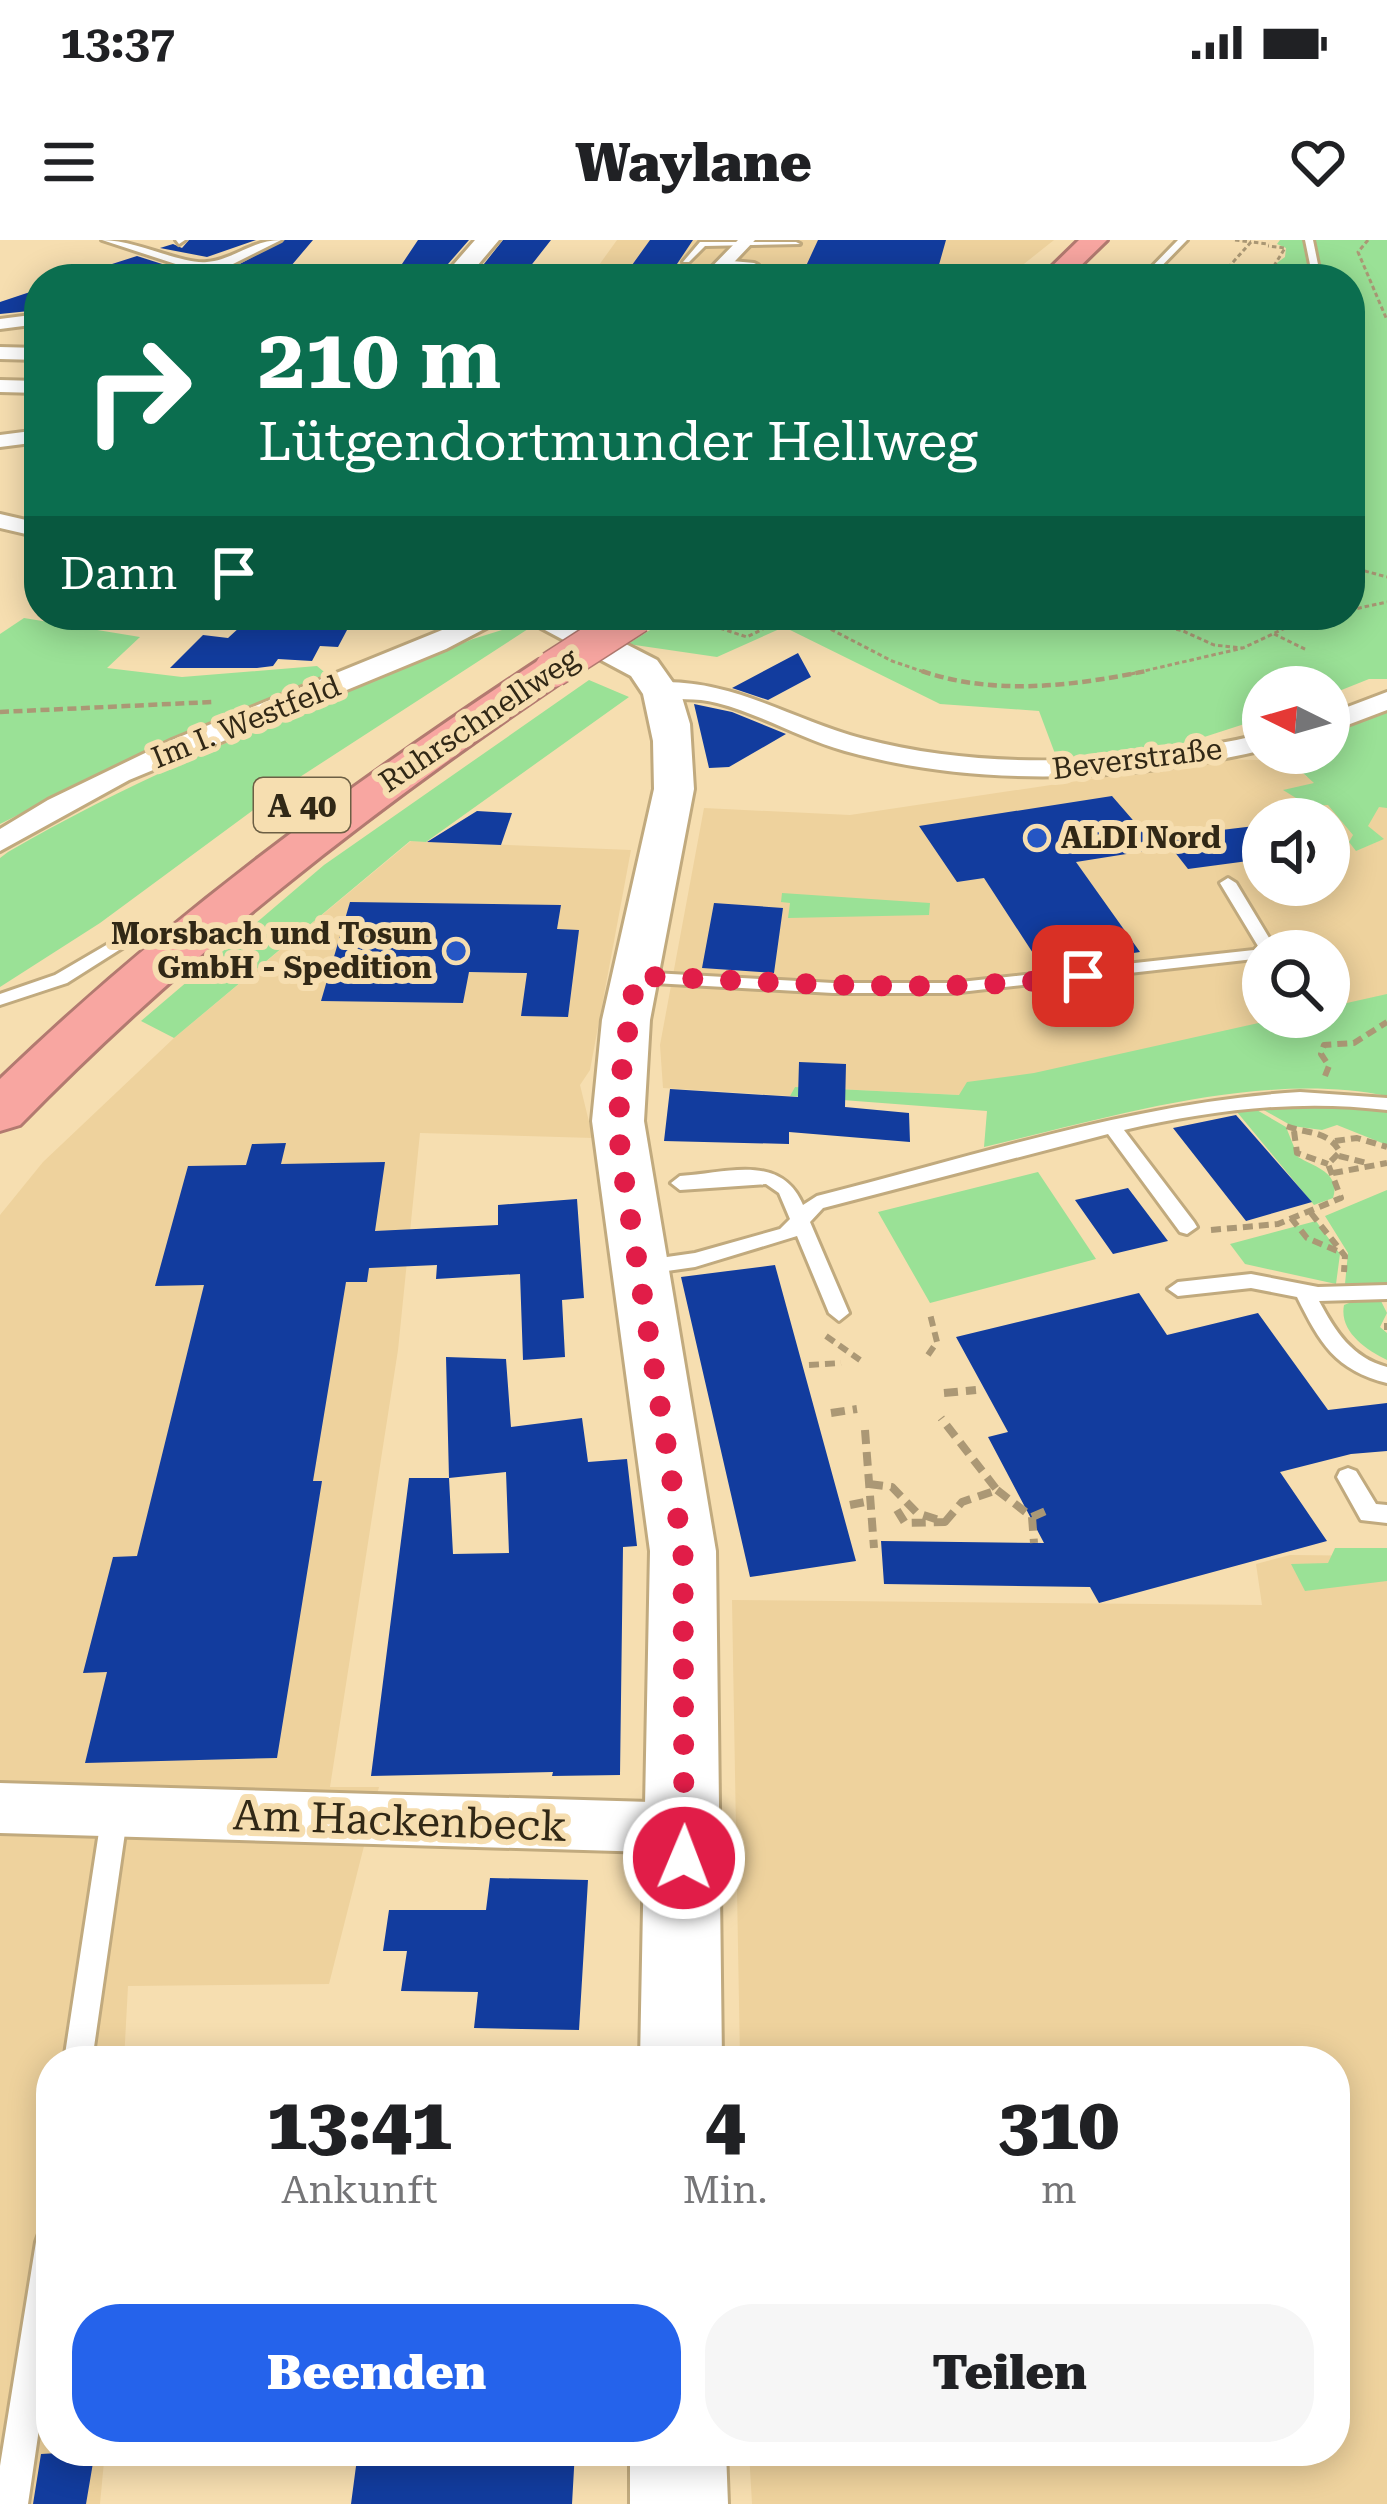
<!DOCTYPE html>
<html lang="de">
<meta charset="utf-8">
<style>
body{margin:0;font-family:"Roboto Serif",serif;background:#f6f6f6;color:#202124;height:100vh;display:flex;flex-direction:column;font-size:45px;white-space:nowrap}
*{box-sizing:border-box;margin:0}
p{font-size:39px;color:#757577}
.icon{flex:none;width:66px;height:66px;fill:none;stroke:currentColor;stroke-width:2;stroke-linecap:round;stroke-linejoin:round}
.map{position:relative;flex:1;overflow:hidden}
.side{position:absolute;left:36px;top:1806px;width:1314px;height:420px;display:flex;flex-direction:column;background:#fff;border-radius:48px;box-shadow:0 6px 30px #0003}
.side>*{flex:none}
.banner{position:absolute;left:24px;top:24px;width:1341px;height:366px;border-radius:48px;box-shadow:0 6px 30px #0003;background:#0b6e4f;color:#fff;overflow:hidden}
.needle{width:78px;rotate:275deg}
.tools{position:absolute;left:1242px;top:426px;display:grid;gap:24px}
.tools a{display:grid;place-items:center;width:108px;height:108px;border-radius:50%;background:#fff;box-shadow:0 6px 30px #0003;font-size:60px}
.pin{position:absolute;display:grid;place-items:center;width:102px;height:102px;color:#fff;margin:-51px;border-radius:24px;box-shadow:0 6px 18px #0006}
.me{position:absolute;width:132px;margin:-66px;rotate:1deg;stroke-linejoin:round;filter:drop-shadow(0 0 9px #0008)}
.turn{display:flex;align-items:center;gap:42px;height:252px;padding:0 36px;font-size:54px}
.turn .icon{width:156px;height:156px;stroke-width:2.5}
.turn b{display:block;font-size:84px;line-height:102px}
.then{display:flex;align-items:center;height:114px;padding:0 36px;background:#0003;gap:24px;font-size:45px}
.eta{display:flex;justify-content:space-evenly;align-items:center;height:204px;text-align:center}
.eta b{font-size:72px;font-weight:800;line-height:84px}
.primary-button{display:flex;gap:24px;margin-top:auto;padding:24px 36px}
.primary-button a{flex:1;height:138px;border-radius:48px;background:#2563eb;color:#fff;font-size:48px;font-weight:800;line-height:138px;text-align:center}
.primary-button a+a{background:#f6f6f6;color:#202124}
.status{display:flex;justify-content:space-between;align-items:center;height:84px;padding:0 60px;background:#fff;direction:ltr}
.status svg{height:33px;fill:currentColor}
header{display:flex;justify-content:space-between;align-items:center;height:156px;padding:0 36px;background:#fff;font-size:54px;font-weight:800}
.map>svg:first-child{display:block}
.built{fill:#eed29d;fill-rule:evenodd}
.green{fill:#9ae196}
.building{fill:#123c9e;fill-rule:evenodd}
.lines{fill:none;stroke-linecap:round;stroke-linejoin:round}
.service-casing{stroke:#c1aa7e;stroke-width:6}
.minor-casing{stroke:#c1aa7e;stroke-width:6}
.secondary-casing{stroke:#c1aa7e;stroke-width:6}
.motorway-casing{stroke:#b27a70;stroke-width:6}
.path-far3{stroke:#ab9875;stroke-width:3;stroke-dasharray:4.5 3;stroke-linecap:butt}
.path-far2{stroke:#ab9875;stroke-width:4.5;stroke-dasharray:9 4.5;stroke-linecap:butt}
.path-far1{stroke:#ab9875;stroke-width:6;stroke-dasharray:10 6;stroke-linecap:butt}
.path{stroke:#ab9875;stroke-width:8;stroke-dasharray:14 8;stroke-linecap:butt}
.service{fill:#fff;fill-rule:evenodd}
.minor{fill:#fff;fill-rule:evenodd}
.secondary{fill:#fff;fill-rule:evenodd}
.motorway{fill:#f8a6a1;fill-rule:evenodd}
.motorway-bridge-casing{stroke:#b27a70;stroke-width:39;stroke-linecap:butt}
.motorway-bridge{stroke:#f8a6a1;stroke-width:36}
.route{stroke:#e11d48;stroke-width:21;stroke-dasharray:0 37.8}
.poi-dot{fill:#2556c4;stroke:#f6deb0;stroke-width:4.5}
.labels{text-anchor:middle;stroke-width:12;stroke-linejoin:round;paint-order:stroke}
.far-street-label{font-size:30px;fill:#312816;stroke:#f6deb0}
.far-poi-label{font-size:30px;font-weight:bold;fill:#312816;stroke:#f6deb0;text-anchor:start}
.shield{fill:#f6deb0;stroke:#6c5f44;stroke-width:3}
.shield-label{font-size:33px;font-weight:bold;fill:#312816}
.near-street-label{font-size:42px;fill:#312816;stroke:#f6deb0}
</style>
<div class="status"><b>13:37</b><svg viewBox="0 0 49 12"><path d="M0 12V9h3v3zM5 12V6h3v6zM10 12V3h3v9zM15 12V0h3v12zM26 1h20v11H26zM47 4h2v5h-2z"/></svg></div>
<header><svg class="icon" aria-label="menu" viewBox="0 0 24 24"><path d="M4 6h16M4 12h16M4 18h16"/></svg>Waylane<svg class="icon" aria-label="heart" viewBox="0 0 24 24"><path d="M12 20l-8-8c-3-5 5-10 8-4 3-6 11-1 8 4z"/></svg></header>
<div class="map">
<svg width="1387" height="2264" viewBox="0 0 1387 2264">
<rect width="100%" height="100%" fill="#f6deb0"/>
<path class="built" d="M617,0H1054L1005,39H692L697,31L599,25Z
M1224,519L1290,521L1307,537L1387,539V762L1329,776V711H1263V777H1325L960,855L795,847L790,856L663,848L660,805L704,568L850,575ZM1263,579H1329V645H1263Z
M411,601L631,610L590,830L580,845L593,898L420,893L398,1110L330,1547H379L329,1744L128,1746L124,1821H51V2211H105L100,2264H0V975L43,922L174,798Z
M1290,1315L1387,1316V2264H752L749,2211H1335V1821H740L732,1360L1262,1365L1256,1324Z"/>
<path class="green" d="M1280,0H1387V439H1369L1329,455V447H1263V478L1167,509L1057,519L1039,471L940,464L784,387L717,417L628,404L674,375H1350V39H1269L1272,29L1280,28L1274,25L1285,17L1286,8L1277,4Z
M24,378L140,397L107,428L182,437L317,426L329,436L124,522L0,584V394Z
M515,386L528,389L286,546L100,683L0,747V618L8,612C156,526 316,465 473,399Z
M589,440L629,457L426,602L410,601L174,798L141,781L324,625Z
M1387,472V568L1379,567L1368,586L1384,599L1356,611L1349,602L1353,595L1328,565L1309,566L1283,550L1314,543L1281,513H1329V494Z
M782,653L930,663L929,675L788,678L790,663L781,662Z
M1387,754V856C1260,830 1108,878 984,907L987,871L790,856L795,847L959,855L967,842L1034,833L1286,777H1329V767Z
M1341,864L1387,871V905L1337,885L1322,890L1292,886L1262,869Z
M1255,869L1286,887L1298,917C1315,927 1341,933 1333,958L1314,965L1237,872Z
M1038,932L1096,1019L930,1063L878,972Z
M1387,950V1044H1345L1348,1013L1325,976Z
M1316,981L1340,1014L1336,1044L1245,1024L1230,1004Z
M1354,1061H1381L1387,1073L1380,1087L1387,1093V1120C1365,1109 1339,1091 1344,1065Z
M1335,1308H1387V1341L1305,1351L1291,1324L1328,1323Z"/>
<path class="building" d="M189,0H256L207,17L160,8L173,4L182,8Z
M285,0H313L280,39H211Z
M418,0H469L441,32L398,30Z
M503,0H551L522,37L476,34Z
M650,0H693L667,39H622Z
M818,0H946L935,39H800Z
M137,16L181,30L175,39H85L84,33Z
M39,49V70L0,74V62Z
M253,375L313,383L319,375H355L338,407L320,406L312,421L278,419L273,426L257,428H170L203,395L228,398Z
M798,413L811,437L768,460L732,448Z
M694,464L732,472L786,494L729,527L709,528Z
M1112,556L1158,609L1076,622L1140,712L1042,727L984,638L957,642L919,586Z
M477,571L512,573L501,605L427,602Z
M1263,585V619L1188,629L1163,597Z
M350,662L561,665L557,689L579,690L568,777L521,776L527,733L469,732L463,763L321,761Z
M714,663L783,668L774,733L702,728Z
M799,822L846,824L845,867L909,873L910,902L789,892V904L664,901L670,849L798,857Z
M1236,875L1312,962L1246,981L1173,888Z
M286,903L281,924L385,922L375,991L498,985V965L577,959L584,1058L562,1060L565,1117L523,1120L520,1034L436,1039L437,1025L369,1028L367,1042H346L313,1241H322L277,1518L85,1523L107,1432L83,1433L113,1317L137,1316L204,1045L155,1046L188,926L246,925L252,904Z
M1128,948L1168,1001L1113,1014L1075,960Z
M775,1025L856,1321L750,1337L681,1037Z
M1139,1053L1167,1095L1258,1073L1328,1170L1387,1163V1211L1351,1214L1280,1232L1327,1301L1099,1363L1090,1347L884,1344L881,1301L1044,1303L988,1197L1008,1192L956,1097Z
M446,1117L506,1119L511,1187L582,1178L588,1222L627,1219L637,1306L623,1307L620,1535L552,1536L553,1532L371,1536L409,1238H449ZM506,1232L509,1313L453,1314L449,1238Z
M490,1638L588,1640L579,1790L474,1788L478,1752L401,1751L407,1711H383L389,1670H486Z
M95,2211L86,2264H33L41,2214Z
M358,2211H575L572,2264H351Z"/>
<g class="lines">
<defs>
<path id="service" d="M176,0H185L179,4Z
M1178,0H1187L1149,39H1140Z
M1305,0H1313L1321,39H1313Z
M700,2H796L800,4L705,6L689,22H683Z
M721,20L754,23L758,25L750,39H742L749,27L724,24Z
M1228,638L1236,643L1274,706L1270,711H1263V718L951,753H833L636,742L628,737L636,732L833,743H951L1254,710L1258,706L1220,643Z
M132,690L140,695L138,698L67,743L0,765V754L55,735Z
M1300,852L1387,858V870C1297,859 1212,870 1124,890L1194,982L1197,987L1187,994L1180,992L1108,894L823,968L810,982L849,1073L839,1081L829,1073L797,996L695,1027L639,1035L629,1028L639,1021L695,1013L780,989L790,979L779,953L766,944L680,950L671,943L680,936C728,933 781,913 803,965L817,956C976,916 1136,862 1300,852Z
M1251,1034L1318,1047L1387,1045V1059L1319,1061C1335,1091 1352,1118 1387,1127V1143C1335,1130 1320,1103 1297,1057L1251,1048L1178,1056L1168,1049L1178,1042Z
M1348,1228L1356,1231L1376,1264L1387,1265V1283L1361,1280L1337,1237L1340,1231Z
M115,1559L124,1563L128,1572L92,1821H64L102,1572L106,1563Z
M51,1987V2107L28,2264H0V2226L36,2002L40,1991Z"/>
<path id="minor" d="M102,0C136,0 183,25 207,22C233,20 252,0 281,0L215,33L197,39L179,37L191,29Z
M738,0H755L718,39H700Z
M39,74V84L0,89V79Z
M0,107L39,108V120L0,119Z
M0,140L39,141V153L0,152Z
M39,190V202L0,207V195Z
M0,274L39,283V297L0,288Z
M479,375H511L446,409L129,540L0,611V589L48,560L172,500Z
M663,442C737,441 794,481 864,499C990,532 1136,524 1263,494V510C1129,542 978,548 845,511C801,499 761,474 717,463C696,457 674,461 654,456L650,450L654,444Z
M1387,452V470L1329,492V474Z
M0,1543L684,1563L703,1570L710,1588L703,1606L684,1613L0,1593Z"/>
<path id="secondary" d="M475,0H499L466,39H441Z
M524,375H569L657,420L681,454L690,484L694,549L650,780L644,881L716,1311L722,1821H640L650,1311L592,881L602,780L654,549L653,501L643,454L631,436L530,382Z
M630,2211H726L728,2264H630Z"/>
<path id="motorway" d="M1079,0H1107L1067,39H1039Z
M553,417L567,420L573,429L567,438C370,571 186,715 20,885L0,891V839C165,680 347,546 539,420Z"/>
</defs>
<use href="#service" class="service-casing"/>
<use href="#minor" class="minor-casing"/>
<use href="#secondary" class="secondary-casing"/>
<use href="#motorway" class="motorway-casing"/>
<path class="path-far3" d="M1235,0L1251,2
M1368,0L1358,12L1387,80
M1218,39L1251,2L1269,4
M1266,39L1285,8L1268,6
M1350,327L1387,337
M1350,370L1387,362
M1118,375L1183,391L1214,405L1243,408L1313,375
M811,379L892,421L930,434
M713,386L747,397L779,381L817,375
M1274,394L1307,410
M1131,434L1243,408"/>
<path class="path-far2" d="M922,431C994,456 1073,446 1146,431
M0,472L212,462"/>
<path class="path-far1" d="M1325,836L1329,826L1321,814L1324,805L1354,803L1387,782
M1294,891L1297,913L1328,924
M1335,901L1357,898L1387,907
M1339,916L1367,923
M1333,933L1387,923
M1311,973L1345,1016L1344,1032
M1291,978L1307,998L1340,1012
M1211,990L1278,984L1341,958L1328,924L1340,912C1328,890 1307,894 1286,886
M1387,1083V1090
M826,1096L860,1120
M928,1115L937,1102L930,1074
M809,1125L841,1123"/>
<path class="path" d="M944,1153L976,1150
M831,1173L857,1169
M865,1190L874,1308
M869,1244L892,1247L917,1273L945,1282L962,1262L997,1250L941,1178
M997,1250L1032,1277L1034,1303
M850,1265L870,1261
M897,1270L905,1283L945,1282
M1032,1277L1048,1270"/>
<use href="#service" class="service"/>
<use href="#minor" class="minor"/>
<use href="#secondary" class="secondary"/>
<use href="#motorway" class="motorway"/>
<defs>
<path id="motorway-bridge" d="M553,429L637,375"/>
</defs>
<use href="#motorway-bridge" class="motorway-bridge-casing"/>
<use href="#motorway-bridge" class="motorway-bridge"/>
</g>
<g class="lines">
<path class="route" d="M684,1618L683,1311L620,913L619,849L636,736C786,742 933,755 1083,736"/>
</g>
<g class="poi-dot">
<circle cx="1037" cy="598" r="12"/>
<circle cx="456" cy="711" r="12"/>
</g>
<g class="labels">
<g class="far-street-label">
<text transform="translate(479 480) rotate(-34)" y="10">Ruhrschnellweg</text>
<text transform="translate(246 482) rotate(-22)" y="10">Im I. Westfeld</text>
<text transform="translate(1137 519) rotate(-7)" y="10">Beverstraße</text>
</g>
<g class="far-poi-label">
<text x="1061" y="608">ALDI Nord</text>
<text x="432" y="704" text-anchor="end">Morsbach und Tosun<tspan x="432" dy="34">GmbH - Spedition</tspan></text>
</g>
<rect class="shield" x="254" y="538" width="96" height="54" rx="9"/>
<g class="shield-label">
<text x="302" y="577">A 40</text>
</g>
<g class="near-street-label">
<text transform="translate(400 1580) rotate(2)" y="15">Am Hackenbeck</text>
</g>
</g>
</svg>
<div class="tools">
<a><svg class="needle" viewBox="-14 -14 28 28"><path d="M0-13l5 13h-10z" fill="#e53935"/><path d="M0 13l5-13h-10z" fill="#757577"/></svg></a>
<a><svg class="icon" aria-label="sound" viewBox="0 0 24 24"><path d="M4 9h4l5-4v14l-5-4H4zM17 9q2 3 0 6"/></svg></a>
<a><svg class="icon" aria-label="search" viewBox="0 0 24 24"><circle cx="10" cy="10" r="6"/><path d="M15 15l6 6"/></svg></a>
</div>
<div class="pin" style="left:1083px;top:736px;background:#d93025"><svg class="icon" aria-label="arrive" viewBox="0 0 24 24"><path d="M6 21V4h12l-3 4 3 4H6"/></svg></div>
<svg class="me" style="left:684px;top:1618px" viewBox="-20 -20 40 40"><circle r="17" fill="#e11d48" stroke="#fff" stroke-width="3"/><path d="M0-11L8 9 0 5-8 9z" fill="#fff"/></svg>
<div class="banner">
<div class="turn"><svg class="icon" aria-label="right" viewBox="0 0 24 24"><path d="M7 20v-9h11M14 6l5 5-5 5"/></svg><div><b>210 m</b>Lütgendortmunder Hellweg</div></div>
<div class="then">Dann<svg class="icon" aria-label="arrive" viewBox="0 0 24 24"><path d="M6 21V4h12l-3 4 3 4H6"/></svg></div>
</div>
<section class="side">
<div class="eta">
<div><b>13:41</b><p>Ankunft</p></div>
<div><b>4</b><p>Min.</p></div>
<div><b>310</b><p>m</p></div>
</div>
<div class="primary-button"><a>Beenden</a><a>Teilen</a></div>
</section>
</div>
